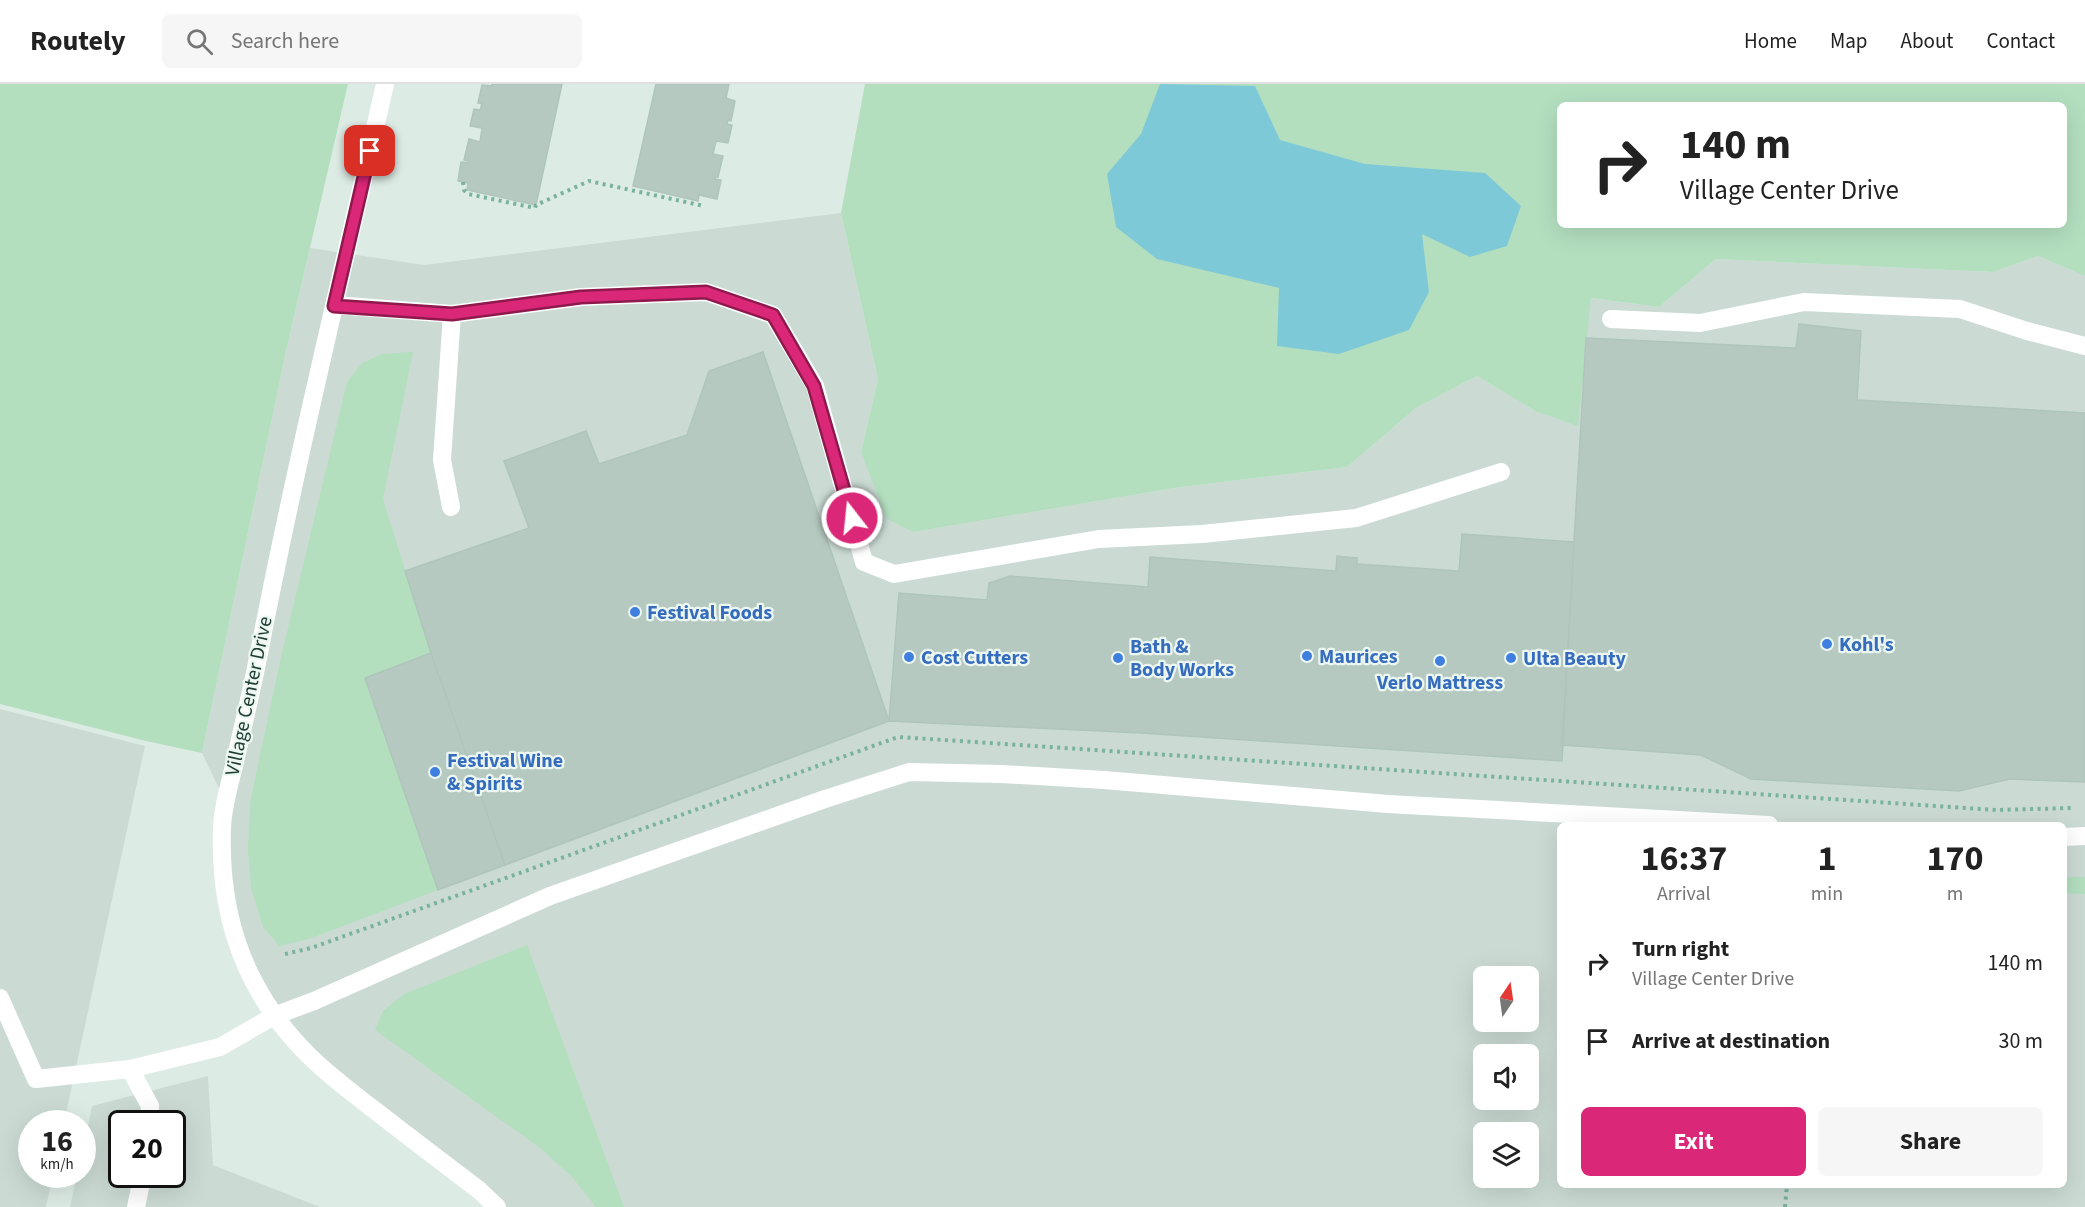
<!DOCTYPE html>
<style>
body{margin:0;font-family:"Source Sans 3",sans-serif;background:#f6f6f6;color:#222;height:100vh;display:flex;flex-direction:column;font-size:22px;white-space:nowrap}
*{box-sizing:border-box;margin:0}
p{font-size:20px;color:#767676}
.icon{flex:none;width:33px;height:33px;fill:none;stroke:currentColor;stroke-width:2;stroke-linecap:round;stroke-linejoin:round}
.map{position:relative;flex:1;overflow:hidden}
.panel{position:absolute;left:1557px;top:738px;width:510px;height:366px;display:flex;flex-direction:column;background:#fff;border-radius:9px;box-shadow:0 6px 24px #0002}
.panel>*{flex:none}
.guide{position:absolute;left:1557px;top:18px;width:510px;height:126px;border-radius:9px;box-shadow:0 6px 24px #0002;background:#fff;color:#222;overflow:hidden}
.needle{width:39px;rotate:13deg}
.controls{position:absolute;left:1473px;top:882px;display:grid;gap:12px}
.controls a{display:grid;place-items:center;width:66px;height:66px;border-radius:9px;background:#fff;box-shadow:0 6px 24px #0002;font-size:30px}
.speed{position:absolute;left:18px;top:1026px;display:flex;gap:12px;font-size:30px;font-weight:700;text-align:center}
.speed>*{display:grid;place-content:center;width:78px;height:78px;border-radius:50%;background:#fff;box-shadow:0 6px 24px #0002;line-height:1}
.speed small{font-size:15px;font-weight:400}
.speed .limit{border:3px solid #111;border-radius:9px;background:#fff;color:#111}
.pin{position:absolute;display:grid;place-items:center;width:51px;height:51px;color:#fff;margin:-26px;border-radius:12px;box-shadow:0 3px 9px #0006}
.me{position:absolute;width:66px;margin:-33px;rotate:344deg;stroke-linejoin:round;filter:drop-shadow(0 0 4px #0008)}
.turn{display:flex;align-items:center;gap:21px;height:126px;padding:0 24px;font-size:27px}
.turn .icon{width:78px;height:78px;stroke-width:2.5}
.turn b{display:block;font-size:42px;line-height:51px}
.eta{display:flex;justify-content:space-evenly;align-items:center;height:102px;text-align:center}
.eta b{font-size:36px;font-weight:700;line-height:42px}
.cta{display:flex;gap:12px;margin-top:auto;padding:12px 24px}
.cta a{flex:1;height:69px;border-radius:9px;background:#db2777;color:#fff;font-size:24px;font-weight:700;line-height:69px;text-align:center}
.cta a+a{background:#f6f6f6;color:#222}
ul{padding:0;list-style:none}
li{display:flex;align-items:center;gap:18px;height:78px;padding:0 24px}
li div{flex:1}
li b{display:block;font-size:22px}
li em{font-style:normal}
header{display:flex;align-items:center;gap:36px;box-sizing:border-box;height:84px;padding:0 30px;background:#fff;border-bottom:2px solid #e0e0e0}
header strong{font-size:28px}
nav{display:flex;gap:33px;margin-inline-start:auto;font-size:21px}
.search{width:420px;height:54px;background:#f6f6f6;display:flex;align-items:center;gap:15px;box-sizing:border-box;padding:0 21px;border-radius:9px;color:#767676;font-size:22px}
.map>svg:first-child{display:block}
.built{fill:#cbdbd4;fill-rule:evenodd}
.green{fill:#b3dfbf;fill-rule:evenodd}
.water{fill:#7ec9d7}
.building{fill:#b5c9c0;stroke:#afc5bc;stroke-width:1.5}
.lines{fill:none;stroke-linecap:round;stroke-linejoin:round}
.path{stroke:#7ab2a0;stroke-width:4;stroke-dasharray:3 4.5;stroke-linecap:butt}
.minor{stroke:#fff;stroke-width:18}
.route-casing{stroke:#8e194d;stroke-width:15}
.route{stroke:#db2777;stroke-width:10}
.shop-dot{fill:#3f7fe0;stroke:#edf7f2;stroke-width:2}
.labels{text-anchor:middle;stroke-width:4.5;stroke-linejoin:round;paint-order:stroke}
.shop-label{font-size:20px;font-weight:bold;fill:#366cbe;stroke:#edf7f2;text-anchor:start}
.street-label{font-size:20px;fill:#1d3c33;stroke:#edf7f2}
</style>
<header>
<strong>Routely</strong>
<div class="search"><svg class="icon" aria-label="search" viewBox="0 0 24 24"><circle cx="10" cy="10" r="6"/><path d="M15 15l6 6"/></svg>Search here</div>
<nav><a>Home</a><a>Map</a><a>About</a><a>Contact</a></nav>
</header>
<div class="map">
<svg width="2085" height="1123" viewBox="0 0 2085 1123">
<rect width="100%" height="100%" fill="#ddebe5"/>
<path class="built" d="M841,129L878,295L861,368L913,448L1181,403L1347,383L1416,324L1477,292L1535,327L1586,254L1591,214L1659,223L1716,175L1993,188L2038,172L2085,192V1123H497L299,964L237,860L225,717L202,669L286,267L310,164L424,181ZM1560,741H2064V1101H1560ZM1484,892H1528V938H1484ZM1484,970H1528V1016H1484ZM1484,1048H1528V1094H1484Z
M0,625L145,662L64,1039L32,1040V1090L53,1091L46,1123H0Z
M208,992L213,1081L320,1123H70L77,1091L82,1090L83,1067L92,1022ZM122,1040H172V1090H122Z"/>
<path class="green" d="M0,0H348L286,267L202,669L146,657L0,620Z
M865,0H2085V192L2038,172L1993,188L1716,175L1659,223L1591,214L1578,342L1535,327L1477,292L1416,324L1347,383L1181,403L913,448L887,435L861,368L878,295L841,129ZM1560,21H2064V141H1560Z
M413,268L383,415L431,569L365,595L438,806L309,855L279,862L263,843L251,804L248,766L250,718L281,573L347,298L362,279L382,270Z
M2064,793H2085V810L2064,809Z
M527,861L624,1123H596L571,1092L540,1064L375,946L383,927L404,910Z"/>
<path class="water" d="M1160,0L1255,2L1280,56L1365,80L1485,89L1521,122L1507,162L1470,173L1422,150L1429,208L1409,246L1339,270L1277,262L1279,204L1157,175L1116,143L1107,90L1141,50Z"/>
<path class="building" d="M492,0H562L536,121L467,106L468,99L458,97L461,78L468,79V77L464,76L469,55L480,58L482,44L470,42L474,25L480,26L482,20L478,19L482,1L492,2Z
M656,0H729L726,14L735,17L731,37L728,36L727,40L732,41L728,59L716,57L713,70L723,72L718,93H715V95L721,96L717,115L699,111L698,117L633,102Z
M1799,240L1861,247L1857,316L2085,329V698L2010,695L1959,707L1751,695L1701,671L1562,661L1586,254L1796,264Z
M763,268L889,637L505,781L431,569L405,487L529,444L504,377L586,347L599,380L687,351L709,287Z
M1462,450L1574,458L1562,677L1141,649L889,637L899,509L987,516L989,499L1010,492L1148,503L1150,473L1336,487L1337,472L1357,474V480L1459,487Z
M431,569L505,781L438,806L365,594Z"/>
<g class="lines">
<path class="path" d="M463,98L464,106L468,110L535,124L536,121L589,97L704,122
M285,870L311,864L898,653L1996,726L2072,724
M1785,1123L1787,1101"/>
<path class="minor" d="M385,0C342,191 295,381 258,574C251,610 242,646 234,682C229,702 223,722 222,743C220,796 229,851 254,898C286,959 328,991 381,1031C413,1056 446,1081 479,1106L497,1123
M334,221L452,230L581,213L706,208L773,231L815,302L864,478L894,490L1099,455L1202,450L1356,434L1501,388
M1611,235L1700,239L1804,218L1960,225L2027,247L2085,262
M451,423L442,376L452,230
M2064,753L2085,752
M0,914L36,995L130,985L220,963L274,932L314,917L550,812L825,715L909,688L1002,690L1104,696L1388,720L1769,741
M130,985L150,1022L149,1040
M136,1123L143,1090"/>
</g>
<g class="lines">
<defs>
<path id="route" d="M370,67L334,222L452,230L581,213L706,208L773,231L814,302L852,434"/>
</defs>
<use href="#route" class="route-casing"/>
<use href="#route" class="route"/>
</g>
<g class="shop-dot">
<circle cx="635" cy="528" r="6"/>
<circle cx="1827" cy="560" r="6"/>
<circle cx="1307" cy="572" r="6"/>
<circle cx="909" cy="573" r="6"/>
<circle cx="1118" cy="574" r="6"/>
<circle cx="1511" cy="574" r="6"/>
<circle cx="1440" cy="577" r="6"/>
<circle cx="435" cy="688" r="6"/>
</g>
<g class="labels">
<g class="shop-label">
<text x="647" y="535">Festival Foods</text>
<text x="1839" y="567">Kohl's</text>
<text x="1130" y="569">Bath &amp;<tspan x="1130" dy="23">Body Works</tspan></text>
<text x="1319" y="579">Maurices</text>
<text x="921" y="580">Cost Cutters</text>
<text x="1523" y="581">Ulta Beauty</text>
<text x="1440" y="605" text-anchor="middle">Verlo Mattress</text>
<text x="447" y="683">Festival Wine<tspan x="447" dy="23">&amp; Spirits</tspan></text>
</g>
<g class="street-label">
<text transform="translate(248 612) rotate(-78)" y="7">Village Center Drive</text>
</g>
</g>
</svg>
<div class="controls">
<a><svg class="needle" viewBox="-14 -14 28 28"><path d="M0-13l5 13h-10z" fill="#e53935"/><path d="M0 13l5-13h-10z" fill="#767676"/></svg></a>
<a><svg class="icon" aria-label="sound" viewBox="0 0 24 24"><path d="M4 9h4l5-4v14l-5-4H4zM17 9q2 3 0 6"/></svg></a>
<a><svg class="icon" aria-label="layers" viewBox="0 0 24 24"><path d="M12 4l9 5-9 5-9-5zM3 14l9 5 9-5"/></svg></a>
</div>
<div class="speed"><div>16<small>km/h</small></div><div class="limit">20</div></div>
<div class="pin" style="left:370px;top:67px;background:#d93025"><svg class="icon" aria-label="arrive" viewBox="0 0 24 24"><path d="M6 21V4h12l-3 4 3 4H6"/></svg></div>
<svg class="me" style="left:852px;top:434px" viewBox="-20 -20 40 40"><circle r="17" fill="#db2777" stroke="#fff" stroke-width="3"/><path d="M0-11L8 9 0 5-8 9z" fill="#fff"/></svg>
<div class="guide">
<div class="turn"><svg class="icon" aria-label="right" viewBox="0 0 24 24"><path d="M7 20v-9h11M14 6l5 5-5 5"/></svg><div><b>140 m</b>Village Center Drive</div></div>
</div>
<section class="panel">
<div class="eta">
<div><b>16:37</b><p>Arrival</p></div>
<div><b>1</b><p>min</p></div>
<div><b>170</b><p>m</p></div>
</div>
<ul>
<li><svg class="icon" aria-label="right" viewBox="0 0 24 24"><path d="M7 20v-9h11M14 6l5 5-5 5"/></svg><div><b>Turn right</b><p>Village Center Drive</p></div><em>140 m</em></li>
<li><svg class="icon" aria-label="arrive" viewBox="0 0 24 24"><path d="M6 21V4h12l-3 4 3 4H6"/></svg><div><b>Arrive at destination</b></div><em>30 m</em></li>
</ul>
<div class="cta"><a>Exit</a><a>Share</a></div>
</section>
</div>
